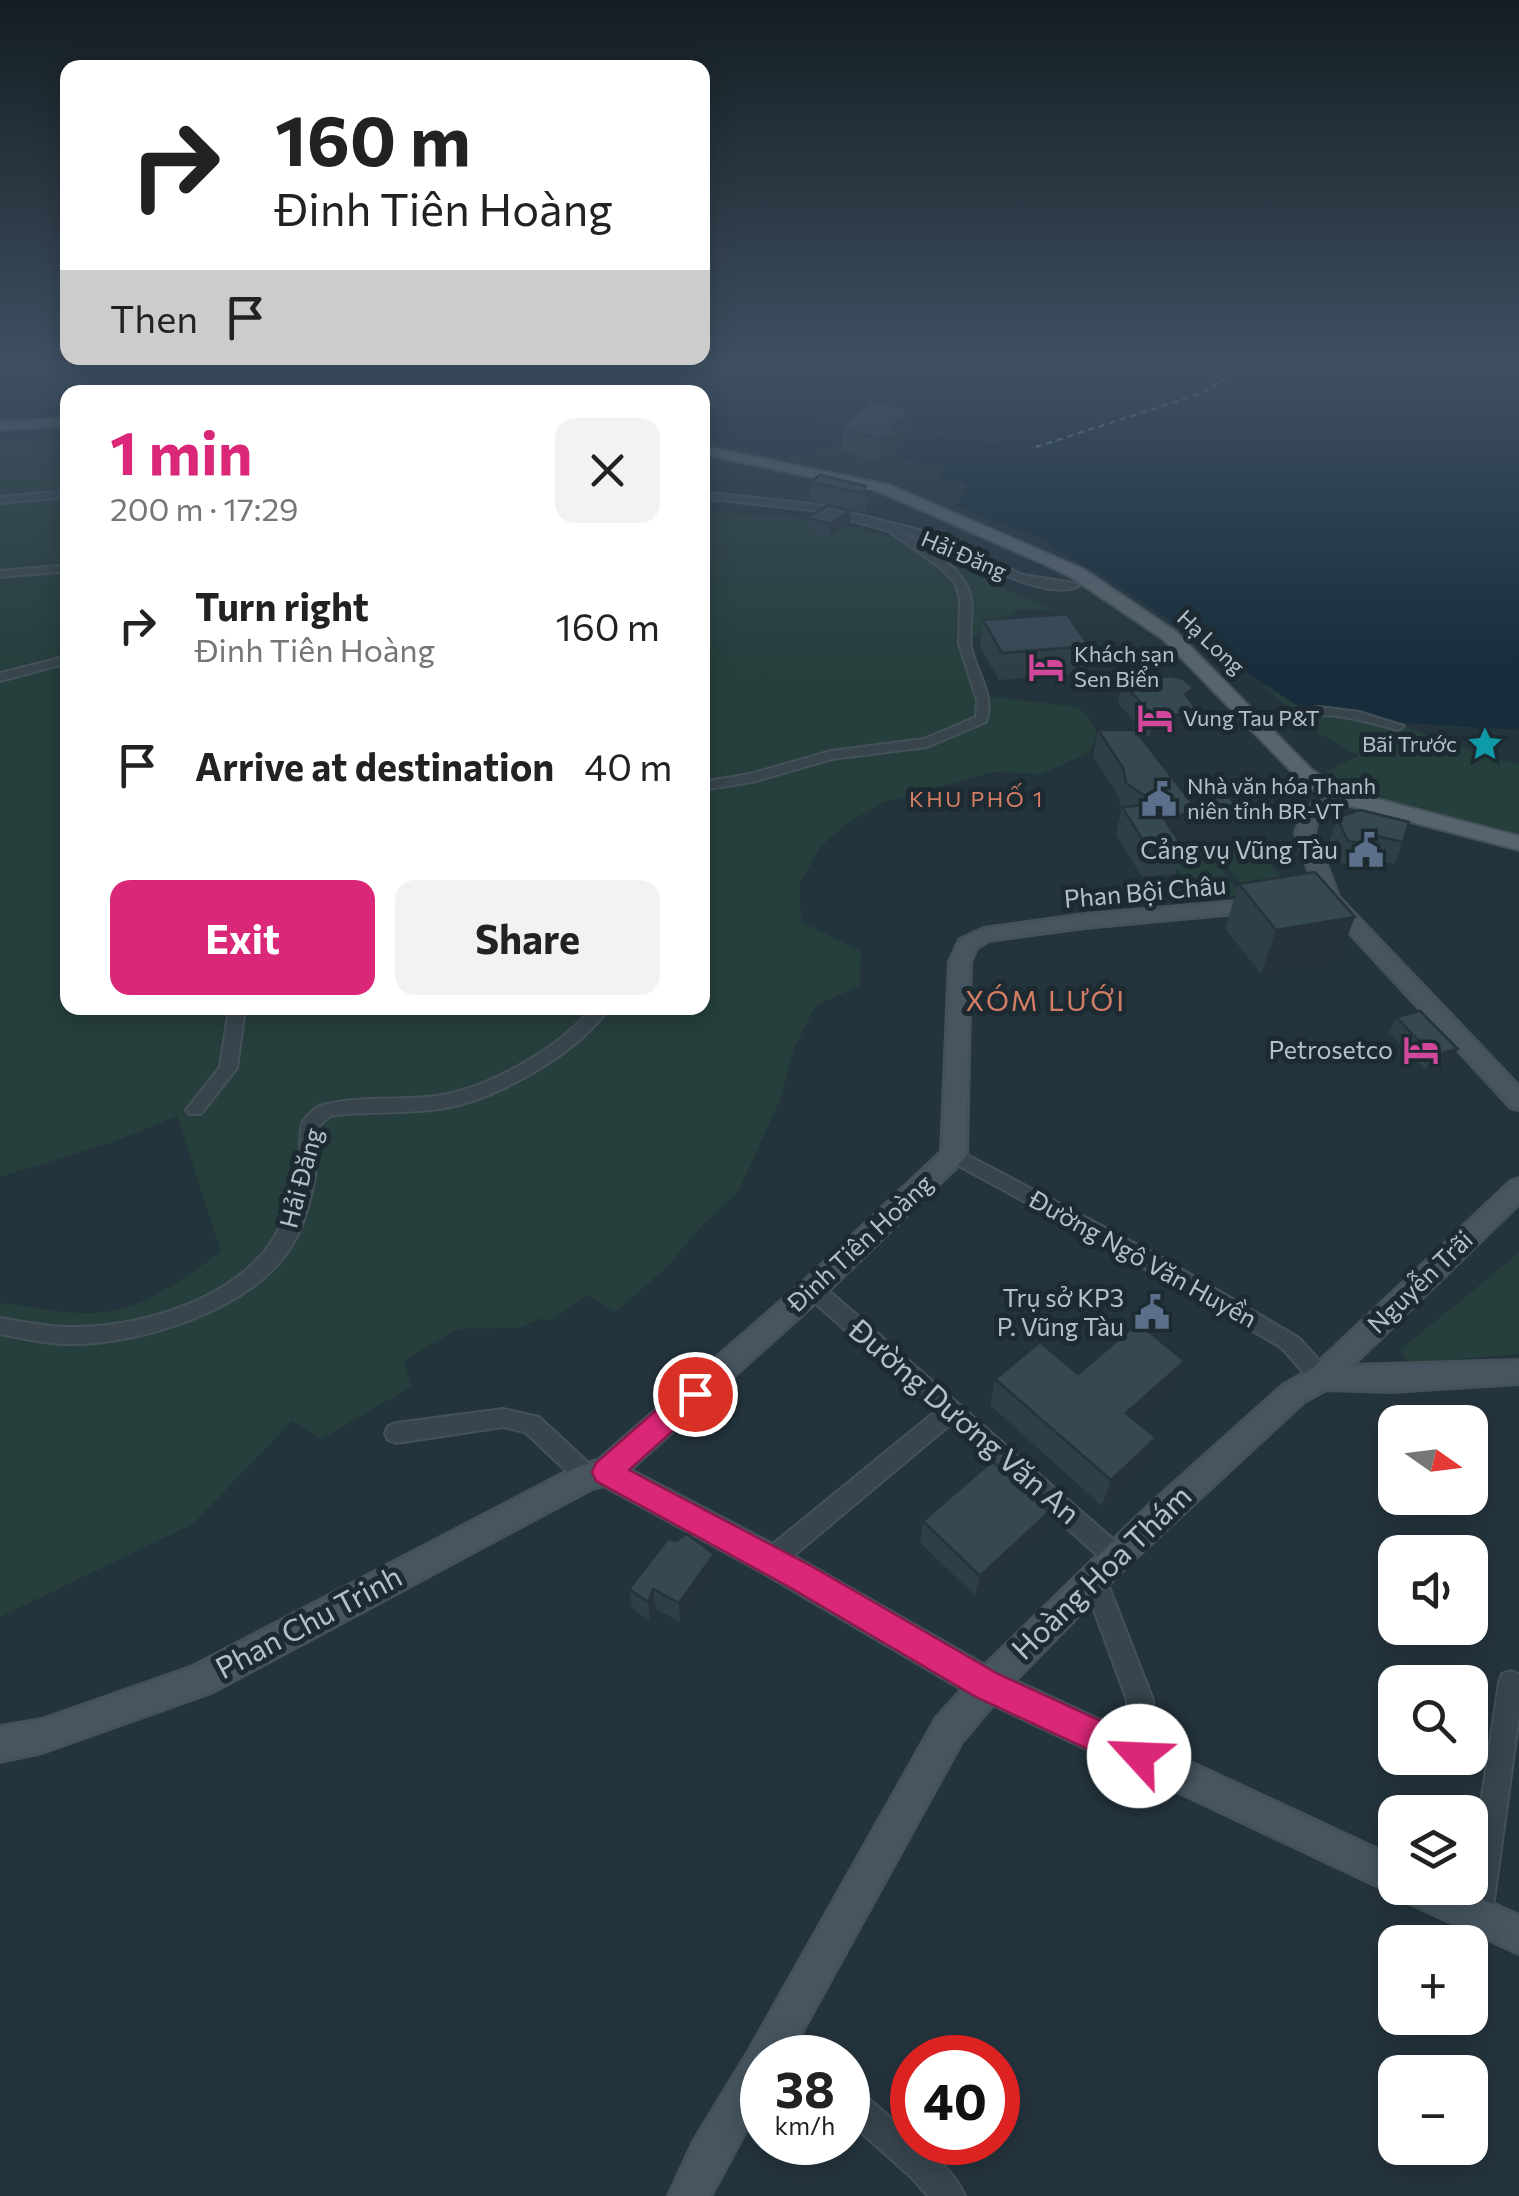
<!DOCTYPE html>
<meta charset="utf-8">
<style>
body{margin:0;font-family:Commissioner,sans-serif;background:#f2f2f2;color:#222;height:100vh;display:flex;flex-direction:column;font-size:38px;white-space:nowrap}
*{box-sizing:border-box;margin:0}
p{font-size:32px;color:#767676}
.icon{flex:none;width:55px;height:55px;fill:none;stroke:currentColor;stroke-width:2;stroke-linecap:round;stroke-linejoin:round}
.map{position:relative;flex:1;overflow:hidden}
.sheet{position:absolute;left:60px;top:385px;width:650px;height:630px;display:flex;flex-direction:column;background:#fff;border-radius:20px;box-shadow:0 5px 25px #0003}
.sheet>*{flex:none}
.guide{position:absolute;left:60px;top:60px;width:650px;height:305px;border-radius:20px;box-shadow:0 5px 25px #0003;background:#fff;color:#222;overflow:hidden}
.needle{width:65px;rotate:104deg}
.buttons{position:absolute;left:1378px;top:1405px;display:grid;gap:20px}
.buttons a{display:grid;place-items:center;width:110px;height:110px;border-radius:20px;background:#fff;box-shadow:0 5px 25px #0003;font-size:50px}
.speed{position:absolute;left:740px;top:2035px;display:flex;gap:20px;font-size:50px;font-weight:700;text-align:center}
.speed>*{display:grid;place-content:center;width:130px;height:130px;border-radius:50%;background:#fff;box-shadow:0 5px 25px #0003;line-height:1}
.speed small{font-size:25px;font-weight:400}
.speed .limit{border:15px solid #d22;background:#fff;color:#111}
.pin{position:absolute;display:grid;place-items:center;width:85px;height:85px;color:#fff;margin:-42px;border:5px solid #fff;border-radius:50%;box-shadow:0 2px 10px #0007}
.me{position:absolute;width:110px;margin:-55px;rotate:295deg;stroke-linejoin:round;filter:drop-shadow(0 0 8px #0008)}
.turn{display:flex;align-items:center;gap:35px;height:210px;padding:0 50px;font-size:45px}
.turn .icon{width:130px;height:130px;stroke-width:2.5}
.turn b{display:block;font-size:70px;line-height:85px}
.then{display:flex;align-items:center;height:95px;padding:0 50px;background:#0003;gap:20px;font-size:38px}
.round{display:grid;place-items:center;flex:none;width:105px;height:105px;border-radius:20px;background:#f2f2f2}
.headline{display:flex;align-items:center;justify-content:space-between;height:170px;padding:0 50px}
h1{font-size:60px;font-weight:700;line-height:75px;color:#db2777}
.button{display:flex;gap:20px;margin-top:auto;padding:20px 50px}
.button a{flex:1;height:115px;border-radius:20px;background:#db2777;color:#fff;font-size:40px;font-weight:700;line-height:115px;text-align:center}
.button a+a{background:#f2f2f2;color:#222}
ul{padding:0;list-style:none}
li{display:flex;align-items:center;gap:30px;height:140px;padding:0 50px}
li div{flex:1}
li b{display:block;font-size:38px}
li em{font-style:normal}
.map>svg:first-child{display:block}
.green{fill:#263e3c}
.water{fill:#172d3b}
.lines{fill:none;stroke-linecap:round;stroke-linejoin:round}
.ferry{stroke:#6d92a7;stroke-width:2.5;stroke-dasharray:6 5;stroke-linecap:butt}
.street-casing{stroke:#445159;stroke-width:4}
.secondary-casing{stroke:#445159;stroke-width:6}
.primary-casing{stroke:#445159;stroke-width:4}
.street{fill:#38454d;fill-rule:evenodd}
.secondary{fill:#465560;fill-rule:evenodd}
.primary{fill:#56646d;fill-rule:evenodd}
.wall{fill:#2e3f47}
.shaded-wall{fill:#26333a}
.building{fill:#364953;stroke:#26333a;stroke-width:2.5}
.route{fill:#db2777;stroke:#8e194d;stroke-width:2.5}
.labels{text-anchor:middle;stroke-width:10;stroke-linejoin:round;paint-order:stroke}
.far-street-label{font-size:22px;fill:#b4c0c8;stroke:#1d2a32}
.far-poi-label{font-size:22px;fill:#b4c0c8;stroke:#1d2a32;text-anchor:start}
.far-neighbourhood-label{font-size:22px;letter-spacing:2.5px;fill:#d37d64;stroke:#1d2a32}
.poi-label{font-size:25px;fill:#b4c0c8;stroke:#1d2a32;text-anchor:end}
.street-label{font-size:25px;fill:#b4c0c8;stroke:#1d2a32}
.neighbourhood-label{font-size:28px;letter-spacing:2.5px;fill:#d37d64;stroke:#1d2a32}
.near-street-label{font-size:30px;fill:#b4c0c8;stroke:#1d2a32}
</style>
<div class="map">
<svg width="1519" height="2196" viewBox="0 0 1519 2196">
<rect width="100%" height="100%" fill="#24343d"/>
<path class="green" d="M67,440L68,1008H702L703,512L810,518L891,536L1054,610H1018L960,645L967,674L978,695L1078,707L1090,719L1097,733L1090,752L1042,774L993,772L884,802L851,821L821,846L800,883L801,922L861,951L860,986L816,1005L793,1051L781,1098L738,1192L701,1227L667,1267L616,1312L587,1295L551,1321L544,1318L518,1328L457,1329L404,1361L412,1386L322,1439L292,1421L193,1524L0,1617V1303C30,1306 64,1314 94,1313C143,1311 183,1278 221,1252L177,1116L113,1142L0,1177V441Z
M1261,683L1306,711L1392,722L1490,758L1519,764V834L1351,792L1333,784L1326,771L1359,756L1309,728Z
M1252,840L1289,888L1247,893L1212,845Z
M1206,847L1241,895L1199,900L1165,852Z
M1519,1253V1354L1410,1363L1400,1350Z"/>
<path class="water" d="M0,367H1519V730L1392,722L1354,711L1297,705L1108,579L1036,537L956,506L967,487L964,483L941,478L944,470L940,466L901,459L905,455L896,451L911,435L923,433L1038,449L1039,446L821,415L818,418L857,424L842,444L818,447L821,450L787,457L703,440L702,392H68L67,410L0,414Z"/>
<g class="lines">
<path class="ferry" d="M1036,447L1202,393L1243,367"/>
<defs>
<path id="street" d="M68,491V497L0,503V497Z
M702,492L820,505L927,532L1023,575L1074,583L1079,586C1040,606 948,541 904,533C925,549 951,560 965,583C978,603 968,624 971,646C975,672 996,694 986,722L927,747L832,759L752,782L702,790V782L750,774L831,751L924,739L976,717L977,700L959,644L960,599L955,583L942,569L889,531L819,511L702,498Z
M68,565V571L0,577V571Z
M68,656V663L0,681V673Z
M1320,707L1359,712L1404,726L1398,730C1372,723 1345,715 1318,715C1306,715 1296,719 1287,714L1293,710Z
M229,1008H245L237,1068L201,1114H189L186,1110L189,1106L220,1067Z
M592,1008H609C576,1055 495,1101 439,1109C403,1114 366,1111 330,1116L320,1125C318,1167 311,1223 284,1257C242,1311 143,1343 76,1344C51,1345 25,1339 0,1334V1318C25,1322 51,1328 76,1327C152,1326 260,1292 286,1212C292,1193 297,1173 300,1152C301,1143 299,1130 303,1122C305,1116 314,1110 319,1106C353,1096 391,1100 426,1097C482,1093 557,1050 592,1008Z
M954,1148L1159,1256L1299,1338L1329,1371L1333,1377L1329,1383C1308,1391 1294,1355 1277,1345C1169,1281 1059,1220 948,1160L945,1155L948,1150Z
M813,1281L820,1283L1123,1548L1127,1556L1123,1564L1115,1567L1107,1564L951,1424L779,1568L771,1571L763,1568L759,1560L763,1552L936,1411L806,1295L803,1289L806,1283Z
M503,1409L539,1417L595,1469L598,1476L595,1483L587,1486L579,1483L525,1432L503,1427L396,1443L388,1440L385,1433L388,1426L396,1423Z
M1094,1566L1102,1569L1153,1700L1152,1756L1148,1765L1139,1769L1130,1765L1126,1756L1127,1700L1082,1577L1086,1569Z
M1511,1671L1519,1674V1716L1492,1915L1488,1925L1478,1929L1468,1925L1464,1915L1499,1683L1502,1674Z
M848,2086L859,2090L912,2137V2142H919C936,2157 956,2175 965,2196H928L911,2177L848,2121Z"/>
<path id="secondary" d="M1335,790L1344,795L1318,816L1314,833L1338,897L1519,1087V1109L1511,1107L1319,899L1296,833L1304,810Z
M1261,900L1268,902L1271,906L1268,910L1085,927L989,940L976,948L970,962L966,1155L962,1161L822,1296L629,1470L782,1550L985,1666L1150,1505L1284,1385L1312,1369L1511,1182L1519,1179V1203L1351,1366L1519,1361V1383L1391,1391L1326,1389L1304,1401L1126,1566L1014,1681L1395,1858V1888H1457L1519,1916V1953L1406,1901L1402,1891L1395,1894L1383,1888L993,1704L961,1742L787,2058H762V2100L710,2196H669L695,2140L750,2050L937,1718L963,1689L760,1570L604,1485L592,1488L211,1692L42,1752L0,1761V1727L42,1720L193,1667L577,1467L598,1461L804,1282L942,1152L950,962L960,940L984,929L1085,915Z"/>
<path id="primary" d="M68,418V426L0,430V422Z
M702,446L889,485L1083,569L1175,631L1312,770L1343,790L1519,836V850L1327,800L1298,778L1163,639L1071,577L1044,564L880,492L702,454Z"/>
</defs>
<use href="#street" class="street-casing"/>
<use href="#secondary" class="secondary-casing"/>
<use href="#primary" class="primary-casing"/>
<use href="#street" class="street"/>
<use href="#secondary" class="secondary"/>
<use href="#primary" class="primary"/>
</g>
<path class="wall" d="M842,428L908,432L897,443L896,457L878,462L841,451Z
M810,482L872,492L871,510L867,513L810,500Z
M850,511V524L829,537L806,530L807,518Z
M983,620L1089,646L1084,673L999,680L980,647Z
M1122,682L1191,701L1199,712L1193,733L1149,738L1118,703Z
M1098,730L1195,807L1230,836L1179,842L1182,846L1175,874L1142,877L1116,835L1121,811L1118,795L1093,757Z
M1337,818L1403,842L1394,864L1360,856L1356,866L1340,863L1330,840Z
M1239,884L1338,961L1261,974L1225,928Z
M1396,1017L1450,1064L1426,1070L1389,1032Z
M1185,1361L1175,1388L1136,1422L1156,1438L1146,1464L1102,1506L990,1405L995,1379L1078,1374Z
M1049,1512L1043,1533L975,1596L920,1542L923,1521Z
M714,1554L715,1574L680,1622L656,1609L650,1622L632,1608L629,1589Z"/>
<path class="shaded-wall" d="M910,409L908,432L897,443L896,457L878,462L880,439Z
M872,492L871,510L867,513L868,494Z
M850,511V524L829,537L830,524Z
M1194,688L1189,709L1199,712L1193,733L1149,738L1154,717Z
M1238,808L1230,836L1156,845L1163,817Z
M1355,917L1338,961L1261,974L1276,930Z
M1458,1049L1450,1064L1426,1070L1433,1055Z
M1185,1361L1175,1388L1117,1439L1126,1413Z
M1156,1438L1146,1464L1102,1506L1111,1480Z
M1049,1512L1043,1533L975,1596L980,1576Z
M714,1554L715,1574L680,1622L679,1603Z
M653,1589L656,1609L650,1622L648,1602Z"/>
<path class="building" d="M870,402L910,409L890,429L898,433L880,439L842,428Z
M820,475L865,486L864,490L872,492L868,494L810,482Z
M828,505L850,511L830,524L807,518Z
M1067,614L1089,646L1002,653L983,620Z
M1171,676L1183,679L1194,688L1185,694L1199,712L1154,717L1122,682Z
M1098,730H1135L1195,807L1222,788L1238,808L1163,817L1182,846L1149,850L1122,807L1157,804L1126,783L1123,768Z
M1360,810L1409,822L1403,842L1367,834L1364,844L1348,841L1337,818Z
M1315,872L1355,917L1276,930L1239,884Z
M1420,1011L1458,1049L1433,1055L1396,1017Z
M1138,1323L1185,1361L1126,1413L1156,1438L1111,1480L995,1379L1040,1342L1078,1374Z
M992,1461L1049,1512L980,1576L923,1521Z
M687,1534L714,1554L679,1603L653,1589L648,1602L629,1589L668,1539L676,1541Z"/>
<linearGradient id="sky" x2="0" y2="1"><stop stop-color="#141d22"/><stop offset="0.54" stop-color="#3f5062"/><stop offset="1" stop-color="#3f5062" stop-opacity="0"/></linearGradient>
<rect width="1519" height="674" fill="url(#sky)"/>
<path class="route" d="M695,1382L705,1385L709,1394L705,1402L629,1470L813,1567L998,1674L1151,1744L1156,1756L1151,1768L1139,1773L976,1697L791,1588L596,1481L592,1472L596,1463L685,1385Z"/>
<defs>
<symbol id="hotel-bare" viewBox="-9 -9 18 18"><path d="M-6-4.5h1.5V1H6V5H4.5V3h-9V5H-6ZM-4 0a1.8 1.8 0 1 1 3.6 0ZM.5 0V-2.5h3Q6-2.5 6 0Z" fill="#d1479c" stroke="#1d2a32" stroke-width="2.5" paint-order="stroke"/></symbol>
<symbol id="sight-bare" viewBox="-9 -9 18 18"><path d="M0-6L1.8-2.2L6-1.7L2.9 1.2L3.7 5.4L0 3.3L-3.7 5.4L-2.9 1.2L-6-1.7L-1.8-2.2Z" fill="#0f9aa8" stroke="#1d2a32" stroke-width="2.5" paint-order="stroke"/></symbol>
<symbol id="civic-bare" viewBox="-9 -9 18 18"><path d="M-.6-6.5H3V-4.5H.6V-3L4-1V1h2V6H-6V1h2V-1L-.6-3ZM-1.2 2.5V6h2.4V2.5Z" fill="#5c6f8a" stroke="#1d2a32" stroke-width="2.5" paint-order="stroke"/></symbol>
</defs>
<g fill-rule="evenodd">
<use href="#hotel-bare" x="1021" y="642" width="50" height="50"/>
<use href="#hotel-bare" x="1130" y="693" width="50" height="50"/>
<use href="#sight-bare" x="1460" y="719" width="50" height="50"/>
<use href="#civic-bare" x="1134" y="774" width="50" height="50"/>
<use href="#civic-bare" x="1341" y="825" width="50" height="50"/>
<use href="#hotel-bare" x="1396" y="1025" width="50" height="50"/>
<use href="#civic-bare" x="1127" y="1287" width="50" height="50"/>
</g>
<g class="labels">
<g class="far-street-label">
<text transform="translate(964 555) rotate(23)" y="8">Hải Đăng</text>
<text transform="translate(1211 642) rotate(43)" y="8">Hạ Long</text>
</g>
<g class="far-poi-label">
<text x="1074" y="662">Khách sạn<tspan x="1074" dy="25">Sen Biển</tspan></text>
<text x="1183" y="726">Vung Tau P&amp;T</text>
<text x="1457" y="752" text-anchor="end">Bãi Trước</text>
<text x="1187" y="794">Nhà văn hóa Thanh<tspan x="1187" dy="25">niên tỉnh BR-VT</tspan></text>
</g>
<g class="far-neighbourhood-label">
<text x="977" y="807">KHU PHỐ 1</text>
</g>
<g class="poi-label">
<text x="1338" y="859">Cảng vụ Vũng Tàu</text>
<text x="1393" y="1059">Petrosetco</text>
<text x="1124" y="1307">Trụ sở KP3<tspan x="1124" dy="29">P. Vũng Tàu</tspan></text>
</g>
<g class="street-label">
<text transform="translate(1145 892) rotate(-5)" y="9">Phan Bội Châu</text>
<text transform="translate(301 1178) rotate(-75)" y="9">Hải Đăng</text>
<text transform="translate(860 1243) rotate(-43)" y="9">Đinh Tiên Hoàng</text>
<text transform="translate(1143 1259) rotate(29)" y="9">Đường Ngô Văn Huyền</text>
<text transform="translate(1420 1282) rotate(-44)" y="9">Nguyễn Trãi</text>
</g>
<g class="neighbourhood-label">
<text x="1046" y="1011">XÓM LƯỚI</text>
</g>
<g class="near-street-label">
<text transform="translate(964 1422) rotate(41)" y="10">Đường Dương Văn An</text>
<text transform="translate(1102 1573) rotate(-44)" y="10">Hoàng Hoa Thám</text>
<text transform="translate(309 1623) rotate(-28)" y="10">Phan Chu Trinh</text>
</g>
</g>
</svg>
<div class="buttons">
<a><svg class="needle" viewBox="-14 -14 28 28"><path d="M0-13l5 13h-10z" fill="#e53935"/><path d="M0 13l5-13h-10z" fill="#767676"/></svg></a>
<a><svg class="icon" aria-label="sound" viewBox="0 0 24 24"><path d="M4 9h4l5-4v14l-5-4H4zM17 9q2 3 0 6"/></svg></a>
<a><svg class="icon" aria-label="search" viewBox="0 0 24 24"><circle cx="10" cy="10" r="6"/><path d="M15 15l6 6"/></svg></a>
<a><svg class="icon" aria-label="layers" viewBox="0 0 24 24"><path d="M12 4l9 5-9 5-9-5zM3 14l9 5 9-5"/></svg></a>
<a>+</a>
<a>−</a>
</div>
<div class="speed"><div>38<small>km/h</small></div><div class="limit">40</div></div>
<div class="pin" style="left:695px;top:1394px;background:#d93025"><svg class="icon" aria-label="arrive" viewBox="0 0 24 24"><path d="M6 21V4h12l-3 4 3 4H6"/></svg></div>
<svg class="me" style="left:1139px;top:1756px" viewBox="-20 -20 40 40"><circle r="19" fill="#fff"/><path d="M0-13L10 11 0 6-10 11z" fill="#db2777"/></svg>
<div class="guide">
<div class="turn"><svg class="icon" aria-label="right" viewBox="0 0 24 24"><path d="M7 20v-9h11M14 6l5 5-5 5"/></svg><div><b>160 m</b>Đinh Tiên Hoàng</div></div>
<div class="then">Then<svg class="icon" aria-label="arrive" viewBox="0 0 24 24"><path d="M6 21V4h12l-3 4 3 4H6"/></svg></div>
</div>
<section class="sheet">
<div class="headline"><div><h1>1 min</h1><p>200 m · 17:29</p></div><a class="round"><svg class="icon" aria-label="close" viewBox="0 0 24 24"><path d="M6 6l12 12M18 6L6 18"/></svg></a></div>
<ul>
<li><svg class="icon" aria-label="right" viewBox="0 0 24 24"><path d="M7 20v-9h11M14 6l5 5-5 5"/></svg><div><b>Turn right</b><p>Đinh Tiên Hoàng</p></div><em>160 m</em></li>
<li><svg class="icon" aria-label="arrive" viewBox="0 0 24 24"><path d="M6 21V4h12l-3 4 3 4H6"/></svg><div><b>Arrive at destination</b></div><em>40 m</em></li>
</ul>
<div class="button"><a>Exit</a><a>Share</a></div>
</section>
</div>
